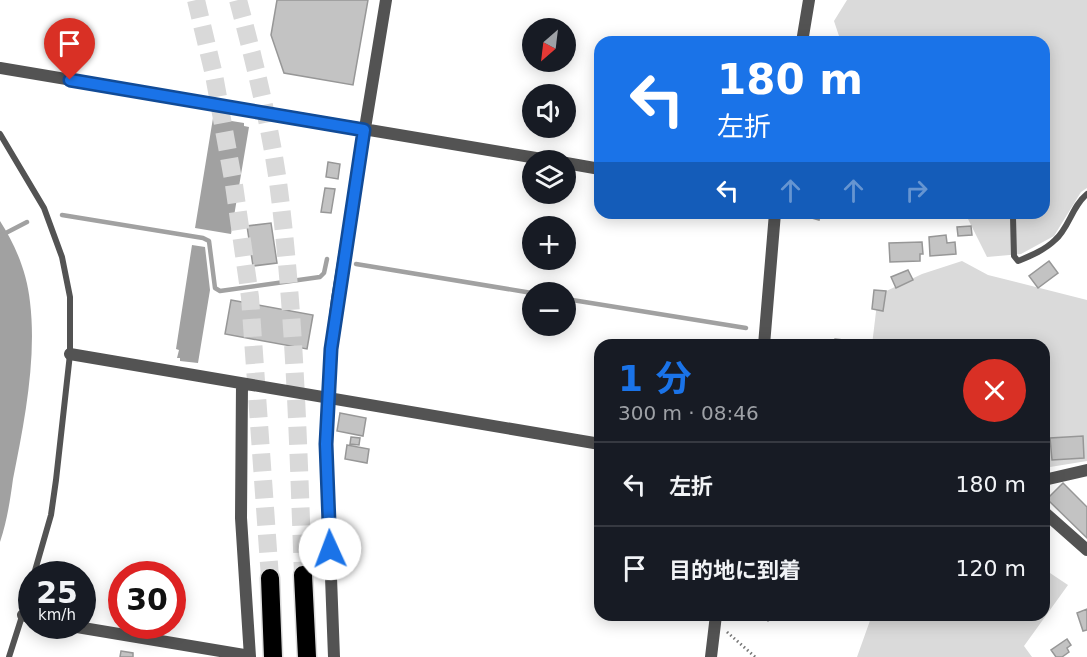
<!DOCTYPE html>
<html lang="ja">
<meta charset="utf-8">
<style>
body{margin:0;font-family:"DejaVu Sans","Noto Sans JP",sans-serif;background:#242831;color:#f1f3f6;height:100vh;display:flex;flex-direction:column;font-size:22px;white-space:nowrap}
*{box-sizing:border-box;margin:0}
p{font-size:20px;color:#9ea1a6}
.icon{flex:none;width:33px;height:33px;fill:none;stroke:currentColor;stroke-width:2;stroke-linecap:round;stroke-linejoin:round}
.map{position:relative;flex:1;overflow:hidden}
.side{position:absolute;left:594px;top:339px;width:456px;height:282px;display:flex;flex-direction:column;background:#171b24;border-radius:18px;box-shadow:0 3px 15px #0003}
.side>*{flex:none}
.guide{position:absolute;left:594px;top:36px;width:456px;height:183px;border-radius:18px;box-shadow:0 3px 15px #0003;background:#1a73e8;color:#fff;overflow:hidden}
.needle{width:39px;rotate:208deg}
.tools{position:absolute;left:522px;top:18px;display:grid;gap:12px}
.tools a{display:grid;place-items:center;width:54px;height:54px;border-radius:50%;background:#171b24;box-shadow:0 3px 15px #0003;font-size:30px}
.speed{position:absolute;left:18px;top:561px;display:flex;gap:12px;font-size:30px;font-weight:700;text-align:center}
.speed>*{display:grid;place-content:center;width:78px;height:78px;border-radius:50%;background:#171b24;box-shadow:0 3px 15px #0003;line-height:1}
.speed small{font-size:15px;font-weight:400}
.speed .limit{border:9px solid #d22;background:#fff;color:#111}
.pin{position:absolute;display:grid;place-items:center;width:51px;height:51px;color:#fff;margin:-62px -26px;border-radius:50% 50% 50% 0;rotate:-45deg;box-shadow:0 0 6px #0007}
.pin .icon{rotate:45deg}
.me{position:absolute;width:66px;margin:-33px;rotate:358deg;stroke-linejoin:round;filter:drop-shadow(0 0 4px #0008)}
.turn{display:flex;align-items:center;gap:21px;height:126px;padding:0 24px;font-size:27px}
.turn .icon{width:78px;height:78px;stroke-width:2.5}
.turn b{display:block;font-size:42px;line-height:51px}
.lanes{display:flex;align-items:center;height:57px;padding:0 24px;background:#0003;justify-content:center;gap:30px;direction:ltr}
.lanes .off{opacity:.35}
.round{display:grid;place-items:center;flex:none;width:63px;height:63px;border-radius:32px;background:#242831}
.summary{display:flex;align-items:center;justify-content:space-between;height:102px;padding:0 24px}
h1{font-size:36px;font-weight:700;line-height:45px;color:#1a73e8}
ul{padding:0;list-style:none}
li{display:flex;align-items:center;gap:18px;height:84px;padding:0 24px;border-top:2px solid #363941}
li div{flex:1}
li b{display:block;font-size:22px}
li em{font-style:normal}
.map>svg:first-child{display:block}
.green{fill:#dadada}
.water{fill:#a1a1a1}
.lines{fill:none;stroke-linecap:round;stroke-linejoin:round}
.stream{stroke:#a1a1a1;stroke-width:4.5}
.building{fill:#c3c3c3;stroke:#979797;stroke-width:1.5}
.motorway-tunnel{stroke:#d9d9d9;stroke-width:18;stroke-dasharray:18 9;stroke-linecap:butt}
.motorway-casing{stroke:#dbdbdb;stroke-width:21}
.path{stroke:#757575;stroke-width:3;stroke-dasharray:1.5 3;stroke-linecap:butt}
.service{stroke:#535353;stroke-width:6}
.minor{stroke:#535353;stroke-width:12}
.tertiary{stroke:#535353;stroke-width:12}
.motorway{stroke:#000;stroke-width:18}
.route-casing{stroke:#114b97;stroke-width:15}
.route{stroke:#1a73e8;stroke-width:10}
</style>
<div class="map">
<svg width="1087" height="657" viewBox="0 0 1087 657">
<rect width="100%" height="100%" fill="#fff"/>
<path class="green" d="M847,0H1087V188L1081,192L1054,236L1021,254L987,257L965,213H1044V123L1047,109L1044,100V42H841L834,21Z
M962,261L988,275L1087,300V461L1044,468V345H872L878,295L922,274Z
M1044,569L1068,585L1024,646L1032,657H857L872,615H1044Z"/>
<path class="water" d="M213,118L244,123V126L249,127L231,234L195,228Z
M0,221C16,246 27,273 30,302C37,359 24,424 13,479C10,501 7,521 0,542Z
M192,245L205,247L210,290L198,363L180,361V358H177L179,350L176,349Z"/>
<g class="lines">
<path class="stream" d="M62,215L203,238L209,241L215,288L220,291L320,277L324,273L327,259
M0,236L27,222
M356,264L532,293
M566,299L746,328"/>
</g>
<path class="building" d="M277,0H368L353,85L284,73L271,35Z
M328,162L340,164L338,179L326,177Z
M325,188L335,189L331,213L321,212Z
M809,213H830L829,218L820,216L819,220L808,217Z
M271,223L277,263L253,266L247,226Z
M971,226L972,235L958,236L957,227Z
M946,235L947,243L955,242L956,254L930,256L929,237Z
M922,242L923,254H920V261L890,262L889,243Z
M1049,261L1058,273L1038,288L1029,276Z
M908,270L913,280L896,288L891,277Z
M874,290L886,291L883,311L872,309Z
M231,300L313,315L307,349L225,334Z
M835,339L852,341L851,345H834Z
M814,341H825V345H815Z
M340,413L366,418L363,436L337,431Z
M1083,436L1084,458L1052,460L1050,438Z
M351,437L360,438L359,445L350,444Z
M347,445L369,449L367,463L345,459Z
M1063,483L1087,507V538L1047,499Z
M1087,609V630L1083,631L1077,613Z
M764,615H777L768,621Z
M1067,639L1071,645L1067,648L1069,652L1062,657H1056L1051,650Z
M121,651L133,653V657H120Z"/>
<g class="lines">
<path class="motorway-tunnel" d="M196,0L214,75L234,185L250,297L270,578
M238,0C254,60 269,120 278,182C295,312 298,444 303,575"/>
<defs>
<path id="motorway" d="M303,575L307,657
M270,578L273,657"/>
</defs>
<use href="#motorway" class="motorway-casing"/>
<path class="path" d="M727,632L755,657"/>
<path class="service" d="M0,134L44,208L62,257L70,297V354L56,480L51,515L34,574
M1010,213L1013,217L1014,256L1018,261C1030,256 1045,250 1055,240C1069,228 1072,206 1087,194
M9,657L32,585"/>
<path class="minor" d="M0,68L548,160
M566,163L600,169
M70,354L600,444
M242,384L241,518L250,657
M1044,480L1087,470
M1044,512L1087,550
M23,615L32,618
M71,626L250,656
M334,657L326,444L331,349L337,299L386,0"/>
<path class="tertiary" d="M802,42L809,0
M764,345L775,213
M711,657L716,615"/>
<use href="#motorway" class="motorway"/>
</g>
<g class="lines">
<defs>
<path id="route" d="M70,80L364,130L331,349L326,444L330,549"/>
</defs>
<use href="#route" class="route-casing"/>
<use href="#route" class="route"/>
</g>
</svg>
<div class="tools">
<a><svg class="needle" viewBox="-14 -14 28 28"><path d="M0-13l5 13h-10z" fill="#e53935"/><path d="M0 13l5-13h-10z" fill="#9ea1a6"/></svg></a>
<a><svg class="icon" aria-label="sound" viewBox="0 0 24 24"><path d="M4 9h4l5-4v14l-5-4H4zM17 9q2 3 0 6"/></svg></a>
<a><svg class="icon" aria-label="layers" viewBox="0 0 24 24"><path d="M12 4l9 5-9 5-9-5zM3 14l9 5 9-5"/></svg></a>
<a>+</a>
<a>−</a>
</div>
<div class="speed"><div>25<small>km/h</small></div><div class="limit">30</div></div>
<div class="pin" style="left:70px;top:80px;background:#d93025"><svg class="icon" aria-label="arrive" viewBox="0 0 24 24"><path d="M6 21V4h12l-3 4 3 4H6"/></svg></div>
<svg class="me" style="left:330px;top:549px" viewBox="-20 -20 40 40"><circle r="19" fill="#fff"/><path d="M0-13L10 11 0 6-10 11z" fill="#1a73e8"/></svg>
<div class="guide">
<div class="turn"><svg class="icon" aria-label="left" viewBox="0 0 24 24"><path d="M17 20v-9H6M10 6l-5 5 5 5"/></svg><div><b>180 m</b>左折</div></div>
<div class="lanes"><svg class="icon" aria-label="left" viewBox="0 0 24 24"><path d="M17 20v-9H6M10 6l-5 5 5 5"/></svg><svg class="icon off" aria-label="ahead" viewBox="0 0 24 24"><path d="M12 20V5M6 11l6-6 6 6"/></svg><svg class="icon off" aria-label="ahead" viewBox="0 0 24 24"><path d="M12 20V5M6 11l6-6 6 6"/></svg><svg class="icon off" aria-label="right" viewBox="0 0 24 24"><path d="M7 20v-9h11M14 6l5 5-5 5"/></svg></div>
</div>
<section class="side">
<div class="summary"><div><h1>1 分</h1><p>300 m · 08:46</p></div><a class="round" style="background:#d93025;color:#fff"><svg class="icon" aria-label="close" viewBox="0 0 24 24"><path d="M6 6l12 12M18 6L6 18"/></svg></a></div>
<ul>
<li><svg class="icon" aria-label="left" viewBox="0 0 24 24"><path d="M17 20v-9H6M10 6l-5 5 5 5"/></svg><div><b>左折</b></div><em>180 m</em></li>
<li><svg class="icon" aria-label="arrive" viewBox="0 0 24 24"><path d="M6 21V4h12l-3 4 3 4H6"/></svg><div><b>目的地に到着</b></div><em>120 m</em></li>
</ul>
</section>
</div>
